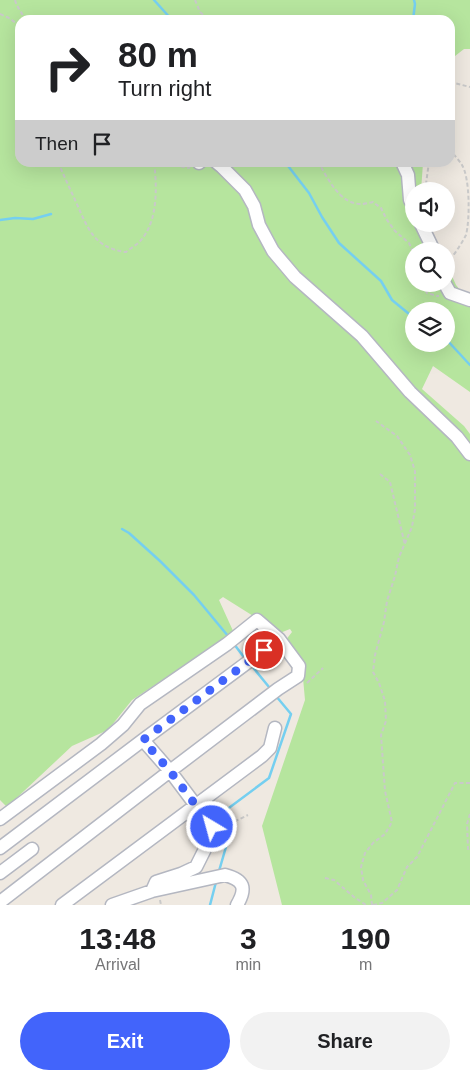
<!DOCTYPE html>
<style>
body{margin:0;font-family:Helvetica,sans-serif;background:#f2f2f2;color:#202124;height:100vh;display:flex;flex-direction:column;font-size:19px;white-space:nowrap}
*{box-sizing:border-box;margin:0}
p{font-size:16px;color:#757577}
.icon{flex:none;width:28px;height:28px;fill:none;stroke:currentColor;stroke-width:2;stroke-linecap:round;stroke-linejoin:round}
.map{position:relative;height:905px;overflow:hidden}
.drawer{display:flex;flex-direction:column;background:#fff;flex:1}
.drawer>*{flex:none}
.hud{position:absolute;left:15px;top:15px;width:440px;height:152px;border-radius:15px;box-shadow:0 5px 20px #0002;background:#fff;color:#202124;overflow:hidden}
.buttons{position:absolute;left:405px;top:182px;display:grid;gap:10px}
.buttons a{display:grid;place-items:center;width:50px;height:50px;border-radius:50%;background:#fff;box-shadow:0 5px 20px #0002;font-size:25px}
.pin{position:absolute;display:grid;place-items:center;width:42px;height:42px;color:#fff;margin:-21px;border:2px solid #fff;border-radius:50%;box-shadow:0 1px 5px #0007}
.me{position:absolute;width:55px;margin:-28px;rotate:323deg;stroke-linejoin:round;filter:drop-shadow(0 0 4px #0008)}
.turn{display:flex;align-items:center;gap:18px;height:105px;padding:0 20px;font-size:22px}
.turn .icon{width:65px;height:65px;stroke-width:2.5}
.turn b{display:block;font-size:35px;line-height:42px}
.then{display:flex;align-items:center;height:48px;padding:0 20px;background:#0003;gap:10px;font-size:19px}
.eta{display:flex;justify-content:space-evenly;align-items:center;height:85px;text-align:center}
.eta b{font-size:30px;font-weight:700;line-height:35px}
.button{display:flex;gap:10px;margin-top:auto;padding:10px 20px}
.button a{flex:1;height:58px;border-radius:30px;background:#4264fb;color:#fff;font-size:20px;font-weight:700;line-height:58px;text-align:center}
.button a+a{background:#f2f2f2;color:#202124}
.map>svg:first-child{display:block}
.green{fill:#b6e59e;fill-rule:evenodd}
.lines{fill:none;stroke-linecap:round;stroke-linejoin:round}
.stream{stroke:#75cff0;stroke-width:2.5}
.minor-casing{stroke:#b4b7c1;stroke-width:15}
.path{stroke:#c9c9c9;stroke-width:2;stroke-dasharray:4 2.5;stroke-linecap:butt}
.minor{stroke:#fff;stroke-width:12}
.route{stroke:#4264fb;stroke-width:9;stroke-dasharray:0 16.2}
</style>
<div class="map">
<svg width="470" height="905" viewBox="0 0 470 905">
<rect width="100%" height="100%" fill="#efe9e1"/>
<path class="green" d="M0,0H470V49H464L450,60V20H20V162L423,163L421,191H414V224H428L441,251H414V284H446V263L456,285L470,302V392L433,366L422,389L464,426L470,434V905H282L262,826L305,700L303,678L285,641L292,632L290,629L280,633L223,597L219,600L234,633L132,700L108,730L72,746L7,807L0,800ZM414,311H446V344H414Z"/>
<g class="lines">
<path class="stream" d="M154,0L172,20
M413,20L415,4L414,0
M285,162L309,193L322,217L339,243L381,281L392,300L414,318
M0,220L15,218L33,219L51,214
M446,339L470,365
M122,529L129,533L160,561L194,595L228,636
M234,644L243,656
M251,665L269,687
M219,871L228,840L214,819L269,778L291,714L276,696
M210,905L216,882"/>
<defs>
<path id="minor" d="M216,162L222,167L245,190L254,206L259,225L273,251L295,277L362,336L410,392L457,437L470,454
M402,162L408,175L410,200L414,207
M199,163L200,162
M421,224L434,251
M445,284L450,293L470,300
M143,740L170,771L212,827L209,841L196,867L181,874L156,882L152,891
M0,819L101,744L123,725L140,704L227,644L257,620L279,639L299,666L298,676L278,689L170,771L0,902
M0,848L143,740L279,639
M0,873L32,849
M62,905L262,756L270,748L275,728
M112,905L152,891L225,875C244,880 247,888 237,905"/>
</defs>
<use href="#minor" class="minor-casing"/>
<path class="path" d="M15,0C17,8 22,12 25,20
M195,0L200,12L209,20
M0,14L9,18L20,26
M450,82L470,87
M58,162C64,176 70,189 76,202C88,229 94,248 126,252C131,248 138,244 142,239C158,219 157,186 154,162
M176,162L180,166L188,168L190,167
M318,162C328,178 339,204 361,204C364,204 369,203 373,202L381,208L387,220L395,231L409,243L414,254
M425,191L429,162
M446,265C453,256 461,245 466,235C470,220 470,178 462,165C459,160 454,155 450,150
M423,284L427,293L437,296H439
M380,474L390,482L405,545
M307,683L323,668
M470,814L467,824L468,849L470,848
M223,827L248,815
M325,878L334,880L354,897L366,905
M160,900L161,905
M372,905L371,895L363,880L361,867L365,853L373,843L385,834L392,822L385,791L381,735L386,721L385,701L379,683L373,672L375,655L384,622L387,601L395,576L399,557L412,527L415,509V471L410,455L397,436L376,421
M373,905L382,903L397,890L407,867L417,857L455,783H470"/>
<use href="#minor" class="minor"/>
</g>
<g class="lines">
<path class="route" d="M212,827L170,771L143,740L264,650"/>
</g>
</svg>
<div class="buttons">
<a><svg class="icon" aria-label="sound" viewBox="0 0 24 24"><path d="M4 9h4l5-4v14l-5-4H4zM17 9q2 3 0 6"/></svg></a>
<a><svg class="icon" aria-label="search" viewBox="0 0 24 24"><circle cx="10" cy="10" r="6"/><path d="M15 15l6 6"/></svg></a>
<a><svg class="icon" aria-label="layers" viewBox="0 0 24 24"><path d="M12 4l9 5-9 5-9-5zM3 14l9 5 9-5"/></svg></a>
</div>
<div class="pin" style="left:264px;top:650px;background:#d93025"><svg class="icon" aria-label="arrive" viewBox="0 0 24 24"><path d="M6 21V4h12l-3 4 3 4H6"/></svg></div>
<svg class="me" style="left:212px;top:827px" viewBox="-20 -20 40 40"><circle r="17" fill="#4264fb" stroke="#fff" stroke-width="3"/><path d="M0-11L8 9 0 5-8 9z" fill="#fff"/></svg>
<div class="hud">
<div class="turn"><svg class="icon" aria-label="right" viewBox="0 0 24 24"><path d="M7 20v-9h11M14 6l5 5-5 5"/></svg><div><b>80 m</b>Turn right</div></div>
<div class="then">Then<svg class="icon" aria-label="arrive" viewBox="0 0 24 24"><path d="M6 21V4h12l-3 4 3 4H6"/></svg></div>
</div>
</div>
<section class="drawer">
<div class="eta">
<div><b>13:48</b><p>Arrival</p></div>
<div><b>3</b><p>min</p></div>
<div><b>190</b><p>m</p></div>
</div>
<div class="button"><a>Exit</a><a>Share</a></div>
</section>
